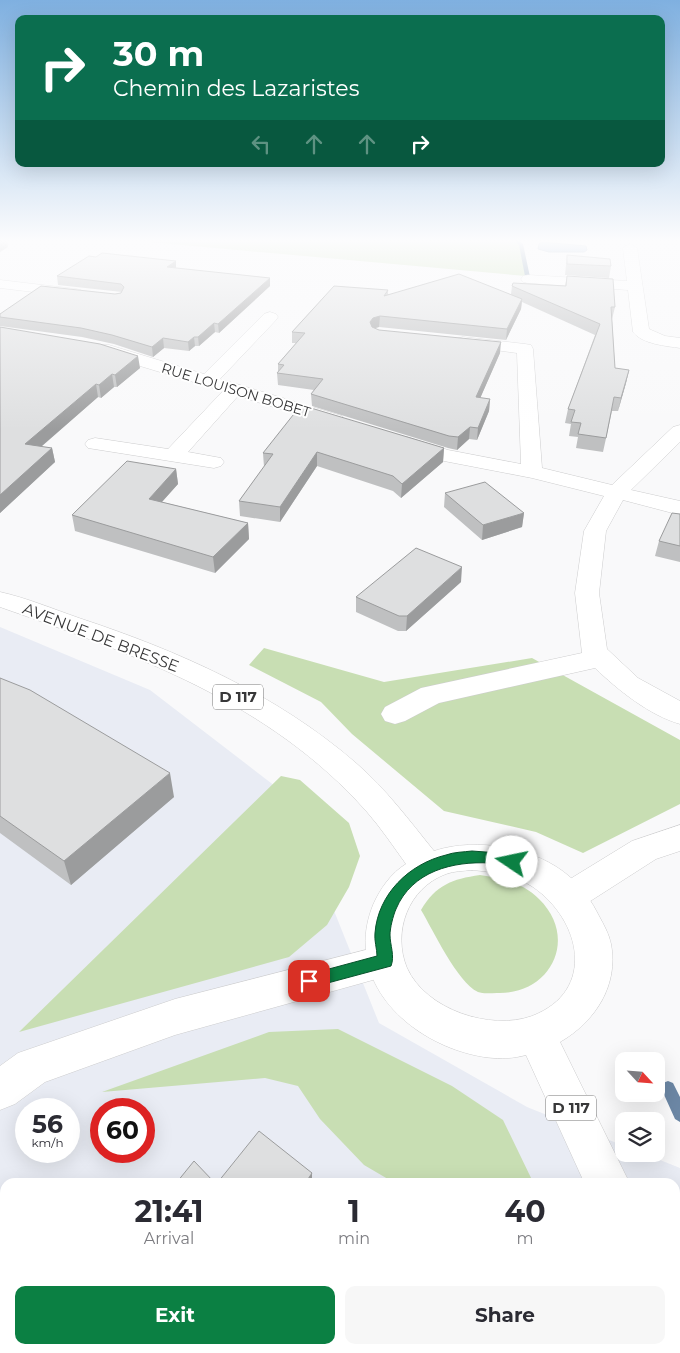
<!DOCTYPE html>
<style>
body{margin:0;font-family:Montserrat,sans-serif;background:#f7f7f7;color:#2b2b33;height:100vh;display:flex;flex-direction:column;font-size:19px;white-space:nowrap}
*{box-sizing:border-box;margin:0}
p{font-size:16px;color:#7c7c81}
.icon{flex:none;width:28px;height:28px;fill:none;stroke:currentColor;stroke-width:2;stroke-linecap:round;stroke-linejoin:round}
.map{position:relative;flex:1;overflow:hidden}
.details{position:absolute;left:0px;top:1178px;width:680px;height:176px;display:flex;flex-direction:column;background:#fff;border-radius:15px 15px 0 0;box-shadow:0 5px 20px #0002}
.details>*{flex:none}
.guide{position:absolute;left:15px;top:15px;width:650px;height:152px;border-radius:10px;box-shadow:0 5px 20px #0002;background:#0b6e4f;color:#fff;overflow:hidden}
.needle{width:32px;rotate:116deg}
.fabs{position:absolute;left:615px;top:1052px;display:grid;gap:10px}
.fabs a{display:grid;place-items:center;width:50px;height:50px;border-radius:10px;background:#fff;box-shadow:0 5px 20px #0002;font-size:25px}
.speed{position:absolute;left:15px;top:1098px;display:flex;gap:10px;font-size:25px;font-weight:700;text-align:center}
.speed>*{display:grid;place-content:center;width:65px;height:65px;border-radius:50%;background:#fff;box-shadow:0 5px 20px #0002;line-height:1}
.speed small{font-size:12px;font-weight:400}
.speed .limit{border:8px solid #d22;background:#fff;color:#111}
.pin{position:absolute;display:grid;place-items:center;width:42px;height:42px;color:#fff;margin:-21px;border-radius:10px;box-shadow:0 2px 8px #0006}
.me{position:absolute;width:55px;margin:-28px;rotate:281deg;stroke-linejoin:round;filter:drop-shadow(0 0 4px #0008)}
.turn{display:flex;align-items:center;gap:18px;height:105px;padding:0 15px;font-size:22px}
.turn .icon{width:65px;height:65px;stroke-width:2.5}
.turn b{display:block;font-size:35px;line-height:42px}
.lanes{display:flex;align-items:center;height:48px;padding:0 15px;background:#0003;justify-content:center;gap:25px;direction:ltr}
.lanes .off{opacity:.35}
.eta{display:flex;justify-content:space-evenly;align-items:center;height:85px;text-align:center}
.eta b{font-size:30px;font-weight:700;line-height:35px}
.cta{display:flex;gap:10px;margin-top:auto;padding:10px 15px}
.cta a{flex:1;height:58px;border-radius:10px;background:#0b8043;color:#fff;font-size:20px;font-weight:700;line-height:58px;text-align:center}
.cta a+a{background:#f7f7f7;color:#2b2b33}
.map>svg:first-child{display:block}
.built{fill:#e9ecf4;fill-rule:evenodd}
.green{fill:#c8deb3}
.water{fill:#83a9d3;stroke:#6c87a5}
.lines{fill:none;stroke-linecap:round;stroke-linejoin:round}
.stream{fill:#6c87a5;fill-rule:evenodd}
.minor-casing{stroke:#cdcdce;stroke-width:1}
.major-casing{stroke:#cdcdce;stroke-width:1}
.minor{fill:#fff;fill-rule:evenodd}
.major{fill:#fff;fill-rule:evenodd}
.wall{fill:#bfc0c1}
.shaded-wall{fill:#9b9c9d}
.building{fill:#dedfe0;stroke:#9b9c9d}
.route{fill:#0b8043;stroke:#07532c}
.labels{text-anchor:middle;stroke-width:4;stroke-linejoin:round;paint-order:stroke}
.far-street-label{font-size:14px;fill:#383839;stroke:#fff}
.shield{fill:#fff;stroke:#747474;stroke-width:1}
.shield-label{font-size:15px;font-weight:bold;fill:#383839}
.street-label{font-size:16px;fill:#383839;stroke:#fff}
</style>
<div class="map">
<svg width="680" height="1353" viewBox="0 0 680 1353">
<rect width="100%" height="100%" fill="#f9f9fa"/>
<path class="built" d="M0,627L150,690L288,796L379,1023L527,1107L624,1146V1154H645L680,1168V1353H0ZM26,1109H69V1151H26ZM101,1109H144V1151H101ZM5,1182H675V1349H5Z"/>
<path class="green" d="M138,241H518L521,243L526,276Z
M264,648L384,682L532,658L680,740V804L583,853L536,832L444,811L352,734L321,702L249,665Z
M281,776L300,780L349,823L360,856L349,887L327,925L289,957L19,1032Z
M480,875C502,878 523,883 539,899C579,938 551,995 497,993C491,993 483,994 478,992C457,982 433,930 421,910C436,885 452,879 480,875Z
M338,1029L452,1086L503,1120L533,1182H393L364,1165L320,1119L298,1086L265,1078L102,1092L269,1032Z"/>
<path class="water" d="M542,242L586,246L587,250L584,252H549L538,249L539,244Z"/>
<g class="lines">
<path class="stream" d="M515,241H520L523,244L530,277L525,276L519,245Z
M668,1081L673,1083L680,1097V1122L675,1119L661,1088L663,1083Z"/>
<defs>
<path id="minor" d="M630,244L637,248L649,329L665,336L680,338V348C666,346 642,344 633,332L628,290L528,283L523,282L521,279L523,276L528,275L627,281L623,248Z
M0,280L76,289L81,290L83,293L81,296L76,297L0,288Z
M270,312L276,314L278,317L276,320L220,379L342,416L344,420L342,424L335,426L328,424L238,396L188,452L221,458L224,462L221,466L214,468L88,448L85,444L88,440L95,438L168,449L223,391L97,353L95,349L97,345H109L204,374L264,314Z
M463,337L525,344L531,345L533,349L542,468L612,485L673,427L680,425V442L631,490L680,501V515L623,500L606,531L599,593L607,649L638,678L680,701V724C649,715 618,690 595,668L439,703L405,721L395,724L385,721L381,714L385,707L421,688L582,653L575,593L584,531L604,496L532,478L444,461L400,447L397,443L400,439L407,437L448,450L521,464L517,353L457,345L455,342L457,339Z
M680,825V851L656,859L581,907L569,911L557,907L552,897L557,887L632,841Z
M385,945L398,949L403,961L398,973L175,1035L45,1082L15,1104L0,1110V1066L18,1053L175,999Z"/>
<path id="major" d="M0,592C27,598 53,609 79,618C179,651 276,694 356,763C386,789 409,820 434,851C476,837 536,847 570,877C583,888 592,902 599,916C604,925 609,934 611,944C619,985 595,1022 560,1042L629,1182H584L526,1055C501,1062 475,1057 451,1048C392,1025 347,970 373,905C380,889 391,873 406,864C393,846 381,828 367,812C270,702 134,654 0,607ZM472,870C494,872 515,875 533,887C581,920 597,991 532,1016C491,1031 426,1010 407,968C392,932 408,888 446,874C454,871 463,871 472,870Z
M675,1331L680,1339V1353H636L634,1349H675Z"/>
</defs>
<use href="#minor" class="minor-casing"/>
<use href="#major" class="major-casing"/>
<use href="#minor" class="minor"/>
<use href="#major" class="major"/>
</g>
<path class="wall" d="M567,255L611,266L609,278L565,275Z
M176,261V268L270,278V286L219,333L215,332L199,346H195L189,351L164,348L153,357L114,344L82,337L0,326V314L121,293L122,292L58,285L57,276Z
M567,276L615,307L612,319L615,368L629,370L626,383L618,411H612L603,452L576,448L578,437L569,436L571,424L565,423L568,409L595,335L522,302L521,309L506,340L379,327L375,328L379,330L500,353L480,398L490,399L489,411L477,440L469,439L457,450L448,448L312,406L311,394L314,390L278,385L277,373L278,372V364L296,343H292V332L388,290V294H511L512,286H565Z
M0,327L140,368L117,387H114L101,398L98,397L41,447L52,448L55,462L0,513Z
M444,448L443,462L401,498L393,491L317,466L280,522L240,516L239,501L264,467L263,453Z
M176,469L178,484L162,502L248,523L249,539L215,573L75,531L72,515Z
M445,493L524,513L522,527L482,540L444,507Z
M680,514V562L655,556L659,541Z
M461,582L406,631H398L356,612V597Z
M0,678L174,797L71,885L0,833Z
M276,1349H447L444,1353H279Z"/>
<path class="shaded-wall" d="M2,241H7L8,247L0,252V242Z
M176,261V269L167,267Z
M270,278V286L219,333L218,324Z
M522,299L521,309L506,340L507,329Z
M380,316L379,327L372,329L370,322L373,318Z
M214,323L215,332L199,346L198,337Z
M194,337L195,346L189,351L188,342Z
M163,338L164,348L153,357L152,347Z
M501,342L500,353L475,410L476,397Z
M138,356L140,368L117,387L115,375Z
M629,370L626,383L618,411L621,398Z
M112,374L114,387L101,398L99,385Z
M96,384L98,397L28,458L25,444Z
M490,399L489,411L477,440L478,428Z
M470,427L469,439L457,450L458,437Z
M52,448L55,462L0,513V495Z
M444,448L443,462L401,498L402,484Z
M317,452V466L280,522V507Z
M176,469L178,484L151,514L149,499Z
M524,513L522,527L482,540L483,525Z
M248,523L249,539L215,573L213,557Z
M462,567L461,582L406,631L407,616Z
M170,773L174,797L71,885L64,861Z
M312,1173V1182H306Z
M441,1349H447L444,1353H439Z"/>
<path class="building" d="M102,253L176,261L167,267L270,278L218,324L214,323L198,337H194L188,342L163,338L152,347L112,335L81,328L0,317V314L41,286L115,294L121,293L124,287L121,284L57,276L89,256L96,257Z
M567,255L610,259L611,266L567,264Z
M459,274L522,299L507,329L380,316L373,318L370,322L372,327L379,330L501,342L476,397L490,399L478,428L470,427L458,437L449,436L311,394L323,379L277,373L284,365L278,364L305,333L292,332L334,286L388,290L384,296Z
M567,276L613,279L615,307H611L615,368L629,370L621,398L614,397L606,438L578,434L581,423L571,422L575,410L568,409L600,324L512,286L513,283L566,286Z
M0,327L100,344L138,356L115,375L112,374L99,385L96,384L25,444L52,448L0,495Z
M301,405L444,448L402,484L393,476L317,452L280,507L239,501L273,454L263,453Z
M127,461L176,469L149,499L248,523L213,557L72,515Z
M485,482L524,513L483,525L445,493Z
M672,513L680,514V546L659,541Z
M416,548L462,567L407,616H399L356,597Z
M0,678L30,690L170,773L64,861L0,816Z
M259,1131L312,1173L306,1182H218Z
M194,1161L214,1182H177Z
M284,1349H441L439,1353H287Z"/>
<linearGradient id="sky" x2="0" y2="1"><stop stop-color="#7fb0e0"/><stop offset="0.56" stop-color="#fcfcfd"/><stop offset="1" stop-color="#fcfcfd" stop-opacity="0"/></linearGradient>
<rect width="680" height="430" fill="url(#sky)"/>
<path class="route" d="M472,851L499,853L517,858L519,862L517,866C509,869 499,864 490,863C453,861 412,871 396,909C393,916 390,928 390,935C390,945 395,956 391,966L309,988L303,986L301,981L303,976L377,956C377,949 374,940 375,933C378,894 409,864 446,855C454,852 464,852 472,851Z"/>
<g class="labels">
<g class="far-street-label">
<text transform="translate(236 390) rotate(17)" y="5">RUE LOUISON BOBET</text>
</g>
<g class="shield">
<rect x="213" y="684.5" width="50" height="25" rx="4"/>
<rect x="546" y="1095.5" width="50" height="25" rx="4"/>
</g>
<g class="shield-label">
<text x="238" y="702">D 117</text>
<text x="571" y="1113">D 117</text>
</g>
<g class="street-label">
<text transform="translate(101 637) rotate(21)" y="6">AVENUE DE BRESSE</text>
</g>
</g>
</svg>
<div class="fabs">
<a><svg class="needle" viewBox="-14 -14 28 28"><path d="M0-13l5 13h-10z" fill="#e53935"/><path d="M0 13l5-13h-10z" fill="#7c7c81"/></svg></a>
<a><svg class="icon" aria-label="layers" viewBox="0 0 24 24"><path d="M12 4l9 5-9 5-9-5zM3 14l9 5 9-5"/></svg></a>
</div>
<div class="speed"><div>56<small>km/h</small></div><div class="limit">60</div></div>
<div class="pin" style="left:309px;top:981px;background:#d93025"><svg class="icon" aria-label="arrive" viewBox="0 0 24 24"><path d="M6 21V4h12l-3 4 3 4H6"/></svg></div>
<svg class="me" style="left:512px;top:862px" viewBox="-20 -20 40 40"><circle r="19" fill="#fff"/><path d="M0-13L10 11 0 6-10 11z" fill="#0b8043"/></svg>
<div class="guide">
<div class="turn"><svg class="icon" aria-label="right" viewBox="0 0 24 24"><path d="M7 20v-9h11M14 6l5 5-5 5"/></svg><div><b>30 m</b>Chemin des Lazaristes</div></div>
<div class="lanes"><svg class="icon off" aria-label="left" viewBox="0 0 24 24"><path d="M17 20v-9H6M10 6l-5 5 5 5"/></svg><svg class="icon off" aria-label="ahead" viewBox="0 0 24 24"><path d="M12 20V5M6 11l6-6 6 6"/></svg><svg class="icon off" aria-label="ahead" viewBox="0 0 24 24"><path d="M12 20V5M6 11l6-6 6 6"/></svg><svg class="icon" aria-label="right" viewBox="0 0 24 24"><path d="M7 20v-9h11M14 6l5 5-5 5"/></svg></div>
</div>
<section class="details">
<div class="eta">
<div><b>21:41</b><p>Arrival</p></div>
<div><b>1</b><p>min</p></div>
<div><b>40</b><p>m</p></div>
</div>
<div class="cta"><a>Exit</a><a>Share</a></div>
</section>
</div>
